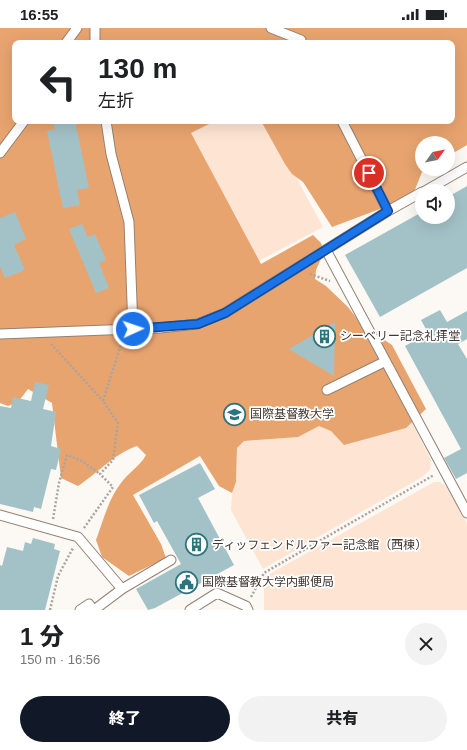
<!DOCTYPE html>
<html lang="ja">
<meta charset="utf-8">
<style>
body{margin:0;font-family:Arial,"Noto Sans JP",sans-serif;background:#f2f2f2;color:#202124;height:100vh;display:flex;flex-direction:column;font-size:15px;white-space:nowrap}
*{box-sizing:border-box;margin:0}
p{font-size:13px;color:#757577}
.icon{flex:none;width:22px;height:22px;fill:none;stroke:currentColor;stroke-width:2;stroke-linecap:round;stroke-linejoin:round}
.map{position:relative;height:582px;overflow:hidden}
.details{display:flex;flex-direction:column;background:#fff;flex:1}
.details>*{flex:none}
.hud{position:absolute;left:12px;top:12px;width:443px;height:84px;border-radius:8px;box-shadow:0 4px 16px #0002;background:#fff;color:#202124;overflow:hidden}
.needle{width:26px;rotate:57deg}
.fabs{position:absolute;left:415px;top:108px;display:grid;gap:8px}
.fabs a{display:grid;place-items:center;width:40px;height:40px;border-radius:50%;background:#fff;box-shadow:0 4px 16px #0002;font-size:20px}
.pin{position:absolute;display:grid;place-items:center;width:34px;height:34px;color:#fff;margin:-17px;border:2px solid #fff;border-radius:50%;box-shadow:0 1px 4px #0007}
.me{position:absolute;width:44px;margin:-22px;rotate:87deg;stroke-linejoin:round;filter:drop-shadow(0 0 3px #0008)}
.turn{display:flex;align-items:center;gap:14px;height:84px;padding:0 20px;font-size:18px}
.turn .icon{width:52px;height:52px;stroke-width:2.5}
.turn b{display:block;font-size:28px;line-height:34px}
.round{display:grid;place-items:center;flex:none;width:42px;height:42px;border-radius:21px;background:#f2f2f2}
.headline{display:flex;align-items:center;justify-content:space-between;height:68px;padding:0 20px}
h1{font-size:24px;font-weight:800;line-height:30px}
.button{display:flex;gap:8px;margin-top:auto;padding:8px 20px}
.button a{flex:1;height:46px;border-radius:24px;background:#111827;color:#fff;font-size:16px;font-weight:800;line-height:46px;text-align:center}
.button a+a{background:#f2f2f2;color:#202124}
.status{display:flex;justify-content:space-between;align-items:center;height:28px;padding:0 20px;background:#fff;direction:ltr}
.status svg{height:11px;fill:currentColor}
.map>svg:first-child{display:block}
.green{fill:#fee5d3}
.forest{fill:#e8a46f}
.building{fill:#a3c2c7}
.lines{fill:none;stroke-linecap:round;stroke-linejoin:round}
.lane-casing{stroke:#958071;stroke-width:11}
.path{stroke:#aaa49f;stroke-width:2.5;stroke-dasharray:2 2;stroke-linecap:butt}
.lane{stroke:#fff;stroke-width:9}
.route-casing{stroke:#114b97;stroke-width:10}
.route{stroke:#1a73e8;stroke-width:7}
.labels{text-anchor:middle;stroke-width:3.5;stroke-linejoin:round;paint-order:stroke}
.poi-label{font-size:12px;fill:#403730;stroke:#fff;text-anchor:start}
</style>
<div class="status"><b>16:55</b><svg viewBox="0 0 49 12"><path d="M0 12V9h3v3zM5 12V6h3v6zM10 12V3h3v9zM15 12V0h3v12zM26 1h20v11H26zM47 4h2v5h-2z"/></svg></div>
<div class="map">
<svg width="467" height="582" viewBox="0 0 467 582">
<rect width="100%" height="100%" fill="#fcf8f4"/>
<path class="green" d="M197,93H266L323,199L255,235L183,101Z
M412,394L431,432L430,442L422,449L263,541L231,482L232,465L236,454L237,420L244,413L298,409L319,397L331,403L406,400Z
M434,454H440L446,458L467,495V582H264V549Z"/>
<path class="forest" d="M0,0H467V117L448,128V115H422V141H426L422,144L412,169L332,199L303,154L292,146L285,136L261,93H452V15H15V93H215L191,105L261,236L313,207L321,215L324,224L316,242L315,251L326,258L348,279L361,296L392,317L426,381L406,400L344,417L331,403L319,398L298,409L244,413L237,420L236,454L232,465L219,458L200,428L133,467L161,516L166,530L129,548L102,529L96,512C103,493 109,470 121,455C129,444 140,438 146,427L137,418C115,425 98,445 78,458L61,450L52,375L28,361L18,374L8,378L0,375Z"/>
<path class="building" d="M53,93H75L89,160L77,162L80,177L63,180L47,103L55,101Z
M467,158V240L380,289L345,227L422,184V189H448V169Z
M15,184L26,211L14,217L25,242L5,250L0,239V190Z
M82,196L88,209L95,206L106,232L99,235L109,260L96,265L69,201Z
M440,282L447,294L467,283V311L458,316L467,331V445L456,451L444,430L461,421L405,318L428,305L421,292Z
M335,294L334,348L289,321Z
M35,354L49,357L43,381L56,384L51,418L61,421L56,442L51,441L41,481L34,479L33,484L0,476V378L11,380L13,369L31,373Z
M200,435L215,461L198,470L234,537L155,580L148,582L136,561L181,536L157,493L154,495L139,467Z
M33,510L55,516L54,521L60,523L45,582H0V537L2,538L7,519L23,523L25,514L31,516Z"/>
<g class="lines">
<defs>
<path id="lane" d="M95,0V15
M271,0L301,12
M66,15L77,0
M106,93L111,126L129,194L133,301
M342,93L388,183
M0,125L24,93
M425,163L467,139
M326,222L467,485
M0,306L160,300L197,296L225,285L388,183L422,164
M327,362L384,334
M0,487L78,509L122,561L171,532
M80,582L89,576L93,582
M94,582L122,561
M190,582L217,565L246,578L248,582"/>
</defs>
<use href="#lane" class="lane-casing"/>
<path class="path" d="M310,246L330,253
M51,316L103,373
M53,491L59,455L67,427L82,433L100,446
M84,500L113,459L100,446L113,432L118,395L103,373L122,313
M251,569L264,545L434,447
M50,582L58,548L73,520"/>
<use href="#lane" class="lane"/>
</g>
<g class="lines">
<defs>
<path id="route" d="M133,301L198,296L225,285L388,183L369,145"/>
</defs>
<use href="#route" class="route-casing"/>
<use href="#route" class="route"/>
</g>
<defs>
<symbol id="building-ring" viewBox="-11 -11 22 22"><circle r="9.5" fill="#fff" stroke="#2b747d" stroke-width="1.5"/><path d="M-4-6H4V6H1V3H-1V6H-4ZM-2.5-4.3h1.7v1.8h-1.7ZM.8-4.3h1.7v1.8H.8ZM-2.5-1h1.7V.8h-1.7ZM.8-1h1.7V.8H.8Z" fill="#2b747d"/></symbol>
<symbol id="university-ring" viewBox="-11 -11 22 22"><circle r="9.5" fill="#fff" stroke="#2b747d" stroke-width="1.5"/><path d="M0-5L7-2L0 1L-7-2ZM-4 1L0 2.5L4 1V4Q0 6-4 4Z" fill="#2b747d"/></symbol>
<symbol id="civic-ring" viewBox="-11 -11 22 22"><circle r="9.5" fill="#fff" stroke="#2b747d" stroke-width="1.5"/><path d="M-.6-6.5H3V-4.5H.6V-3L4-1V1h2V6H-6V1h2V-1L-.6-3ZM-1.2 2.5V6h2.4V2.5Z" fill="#2b747d"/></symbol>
</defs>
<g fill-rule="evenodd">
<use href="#building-ring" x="312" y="296" width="25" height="25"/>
<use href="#university-ring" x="222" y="374" width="25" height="25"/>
<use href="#building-ring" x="184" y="504" width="25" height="25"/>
<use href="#civic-ring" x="174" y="542" width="25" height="25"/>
</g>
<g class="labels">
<g class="poi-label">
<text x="340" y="312">シーベリー記念礼拝堂</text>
<text x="250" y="390">国際基督教大学</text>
<text x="212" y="521">ディッフェンドルファー記念館（西棟）</text>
<text x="202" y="558">国際基督教大学内郵便局</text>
</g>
</g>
</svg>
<div class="fabs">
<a><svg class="needle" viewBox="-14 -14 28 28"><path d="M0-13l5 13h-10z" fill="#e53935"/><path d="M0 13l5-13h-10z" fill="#757577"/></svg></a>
<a><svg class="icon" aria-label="sound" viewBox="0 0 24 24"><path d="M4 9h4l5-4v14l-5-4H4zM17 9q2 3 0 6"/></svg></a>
</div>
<div class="pin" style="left:369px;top:145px;background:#d93025"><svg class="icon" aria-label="arrive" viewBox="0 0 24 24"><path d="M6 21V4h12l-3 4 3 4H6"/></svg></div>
<svg class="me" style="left:133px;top:301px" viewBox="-20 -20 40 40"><circle r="17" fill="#1a73e8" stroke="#fff" stroke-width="3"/><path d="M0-11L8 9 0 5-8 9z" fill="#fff"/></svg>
<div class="hud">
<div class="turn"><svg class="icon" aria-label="left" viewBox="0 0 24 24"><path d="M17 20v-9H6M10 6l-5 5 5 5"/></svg><div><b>130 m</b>左折</div></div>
</div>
</div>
<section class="details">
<div class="headline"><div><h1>1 分</h1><p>150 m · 16:56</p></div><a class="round"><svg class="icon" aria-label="close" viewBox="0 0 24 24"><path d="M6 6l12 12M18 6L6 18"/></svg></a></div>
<div class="button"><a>終了</a><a>共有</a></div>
</section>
